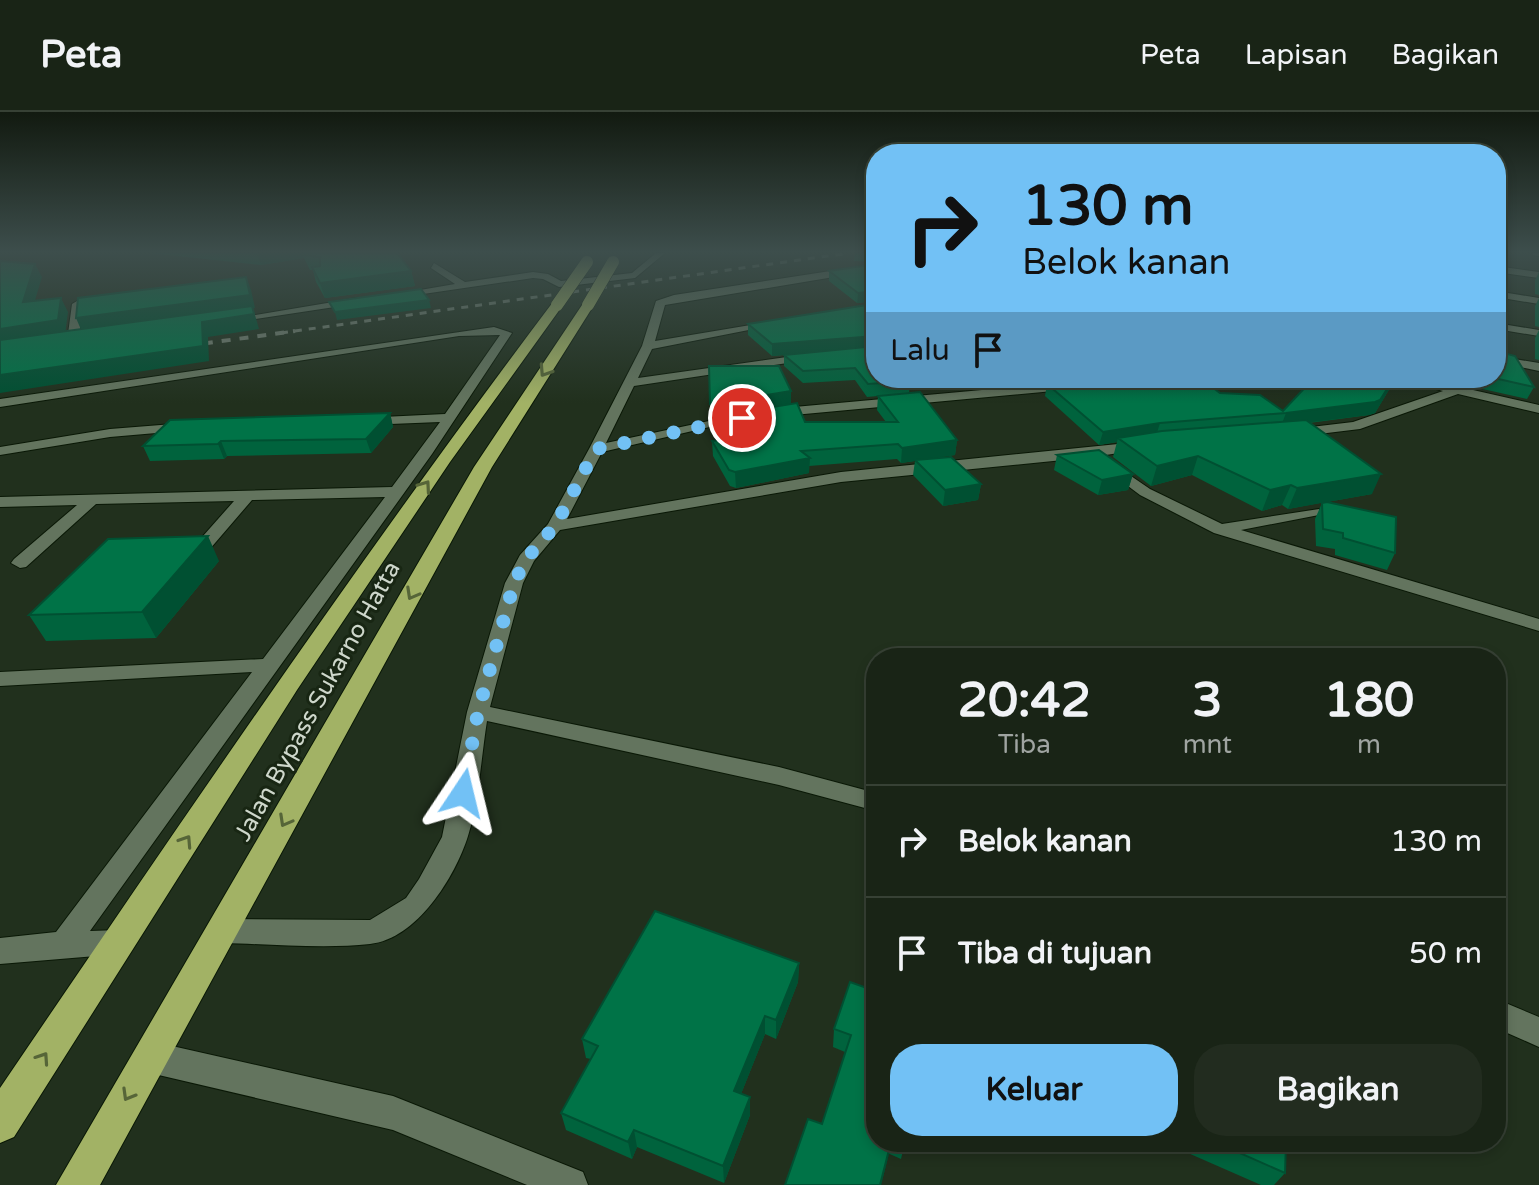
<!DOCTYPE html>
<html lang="id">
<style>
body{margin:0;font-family:"Varela Round",sans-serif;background:#222c1f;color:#f1f3f6;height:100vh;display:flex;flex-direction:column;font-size:30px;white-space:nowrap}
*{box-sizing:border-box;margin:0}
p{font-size:26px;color:#9fa4a1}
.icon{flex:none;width:44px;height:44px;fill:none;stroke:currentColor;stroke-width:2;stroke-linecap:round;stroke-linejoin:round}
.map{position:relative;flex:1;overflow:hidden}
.drawer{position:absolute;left:866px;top:536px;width:640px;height:504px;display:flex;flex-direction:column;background:#192416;border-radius:32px;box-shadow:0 4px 12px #0003,0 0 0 2px #374135}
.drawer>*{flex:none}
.guide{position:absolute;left:866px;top:32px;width:640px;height:244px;border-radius:32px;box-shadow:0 4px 12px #0003,0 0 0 2px #374135;background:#72c1f5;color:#111;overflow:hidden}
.pin{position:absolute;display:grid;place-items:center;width:68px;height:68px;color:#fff;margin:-34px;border:4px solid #fff;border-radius:50%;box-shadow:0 2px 8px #0007}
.me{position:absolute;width:88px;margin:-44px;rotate:10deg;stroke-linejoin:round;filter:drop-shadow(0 0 6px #0008)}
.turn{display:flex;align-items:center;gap:28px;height:168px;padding:0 24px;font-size:36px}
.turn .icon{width:104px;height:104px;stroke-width:2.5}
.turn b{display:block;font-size:56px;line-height:68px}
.then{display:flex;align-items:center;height:76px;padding:0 24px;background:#0003;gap:16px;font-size:30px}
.eta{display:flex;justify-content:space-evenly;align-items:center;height:136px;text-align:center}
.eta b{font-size:48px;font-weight:800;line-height:56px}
.cta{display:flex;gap:16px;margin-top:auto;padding:16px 24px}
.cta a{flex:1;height:92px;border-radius:32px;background:#72c1f5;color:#111;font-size:32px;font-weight:800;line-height:92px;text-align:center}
.cta a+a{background:#222c1f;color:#f1f3f6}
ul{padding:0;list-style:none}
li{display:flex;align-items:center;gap:24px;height:112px;padding:0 24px;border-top:2px solid #374135}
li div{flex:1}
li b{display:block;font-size:30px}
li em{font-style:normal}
header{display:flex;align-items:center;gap:48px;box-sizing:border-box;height:112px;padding:0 40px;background:#192416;border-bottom:2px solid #374135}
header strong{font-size:38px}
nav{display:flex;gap:44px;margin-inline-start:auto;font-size:28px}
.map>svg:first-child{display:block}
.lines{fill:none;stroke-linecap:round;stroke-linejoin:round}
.street-casing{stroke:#0a1806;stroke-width:2}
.highway-casing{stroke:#0a1806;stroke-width:2}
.street{fill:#63745e;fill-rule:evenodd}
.highway{fill:#a2b265;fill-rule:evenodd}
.rail-far1{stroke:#737f70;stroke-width:3;stroke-dasharray:7 7;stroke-linecap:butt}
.rail{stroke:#737f70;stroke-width:4;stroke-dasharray:9 9;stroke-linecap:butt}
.highway-bridge-casing{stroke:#0a1806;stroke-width:13;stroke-linecap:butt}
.highway-bridge{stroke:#a2b265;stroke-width:12}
.wall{fill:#00633d}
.shaded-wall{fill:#005032}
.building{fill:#007347;stroke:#005032;stroke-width:2}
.oneway{stroke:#566538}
.route{stroke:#72c1f5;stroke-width:14;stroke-dasharray:0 25.2}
.labels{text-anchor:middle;stroke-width:6;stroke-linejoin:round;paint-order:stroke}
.street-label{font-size:24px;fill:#ced7cb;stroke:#182613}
</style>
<header>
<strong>Peta</strong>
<nav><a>Peta</a><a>Lapisan</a><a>Bagikan</a></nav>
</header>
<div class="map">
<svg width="1539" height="1073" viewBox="0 0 1539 1073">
<rect width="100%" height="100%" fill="#21301d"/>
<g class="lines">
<defs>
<path id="street" d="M656,141H665L635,166L559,175L543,167L533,166L396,186L391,183L455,172L431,156L434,151L465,170L533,160L548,162L561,169L632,161Z
M1532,141H1539V144L1533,143Z
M876,152V158L665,193L655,229L774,209L779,212L652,237L638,266L808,242L814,245L808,248L634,274L606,331L737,303L744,307L602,340L567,407L841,360L1138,330L1145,334L1138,338L1093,345L841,370L560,418L534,449L523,471L490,595L779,655L876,681V699L779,673L487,609C481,647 479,688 468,724C455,765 417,827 370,832C325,837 269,832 223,831L213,828L209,819L213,810L223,807L370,808L406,786L419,767L442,725L467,600L505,471L520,443L548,412L589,337L642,234L656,189L674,183Z
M1496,154L1539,160V166L1496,160Z
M1496,179L1539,186V192L1496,185Z
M357,186L361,191L230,211L225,208Z
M77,189L82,192L79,229L73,232L67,229L72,192Z
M1496,211L1539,218V224L1496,217Z
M494,215L512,221L432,342L90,819L120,818L130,821L134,830L130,839L120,842L0,852V826L56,820L252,560L0,574V560L263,547L385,385L252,388L203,445L197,446L188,441L234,389L96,392L26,455L20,456L11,451L14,447L77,393L0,395V385L392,375L440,310L366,313L361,312V306L445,302L500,223L459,224L0,295V287Z
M1496,244L1539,251V259L1496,250Z
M1398,266H1420L1539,293V301L1458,282L1360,317L1294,325L1287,321L1294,317L1353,310L1443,279Z
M1071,270L1077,274L1075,277L772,305L765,301L772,297Z
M186,311L193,315L191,318L110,325L0,343V335L110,317Z
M1109,349L1150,377L1222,412L1319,397V403L1241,418L1539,507V519L1214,421L1140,383L1104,356L1102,353Z
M1496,887L1539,905V935L1496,916Z
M150,929L393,984L583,1060L588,1073H527L393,1018L150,961L139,956L134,945L139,934Z"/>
<path id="highway" d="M553,190L563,193L450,350L297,578L14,1025L0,1031V976C180,711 360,446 553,190Z
M584,190L594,193L492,355L100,1073H56L474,355Z"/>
</defs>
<use href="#street" class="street-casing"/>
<use href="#highway" class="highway-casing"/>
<use href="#street" class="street"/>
<use href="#highway" class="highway"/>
<path class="rail-far1" d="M281,221L849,141"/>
<path class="rail" d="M186,234L295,219"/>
<defs>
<path id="highway-bridge" d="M557,193L587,150
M588,193L613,150"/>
</defs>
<use href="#highway-bridge" class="highway-bridge-casing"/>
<use href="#highway-bridge" class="highway-bridge"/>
</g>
<path class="wall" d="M149,141H397L411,159L415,174L325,186L316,170L313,158H310L304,146L261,153Z
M855,141H876V150L854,149Z
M829,159L876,189L857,191L829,169Z
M1539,160V183L1535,182V168Z
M1539,186V215L1535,214V194Z
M876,189V266L910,269L909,281L957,328L955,343L924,347L981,372L978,388L943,394L913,363L915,349L901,351L897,347L809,354V361L736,376L730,374L713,344L712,329H717L712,319L709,254L791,292L805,310H886L877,298L878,284L867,285L855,268L803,271L784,254V243L772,244L748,223V212L871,192V190Z
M1496,213L1506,230L1501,241L1534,275L1527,287L1434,266H1496Z
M1539,218V248L1535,247V226Z
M1025,266H1200L1220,281L1283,299L1314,266H1396L1375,301L1369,303L1309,311L1372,382L1327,390L1395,441L1387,458L1335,443V437L1316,434L1315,407L1322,391L1325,390L1288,397L1282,393L1262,399L1192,363L1151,374L1113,345L1117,330L1099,333L1045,284L1047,272L1085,268L1031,272Z
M390,301L393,315L371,341L227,344L224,347L150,349L143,334Z
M1057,343L1133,362L1128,378L1098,383L1054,358Z
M219,449L156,526L46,529L29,503Z
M799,851L798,870L776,927L765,922L741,982L750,1003L724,1071L637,1035L632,1047L566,1018L561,1001L591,947L586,946L582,927Z
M850,870L876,1030H905L901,1047L822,1012L845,940L833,935L834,917Z
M1190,1030H1286L1285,1061L1274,1073H1261L1188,1041Z"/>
<path class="shaded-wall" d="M257,141H302L304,146L261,153Z
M35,152L42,165L30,205L23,190Z
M411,159L415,174L325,186L320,171Z
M246,165L251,178L255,196H253L259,217L208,225L209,249L0,281V263L82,220L76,206Z
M876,179V189L857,191L858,181Z
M61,186L68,200L65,223L0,233V217Z
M429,188L431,196L337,208L335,200Z
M876,224V235L772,244V232Z
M1394,266H1396L1375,301L1369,303L1281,314L1286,301Z
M791,279V292L711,305L710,292Z
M390,301L393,315L371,341L366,327Z
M1160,311L1156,324L1118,326L1117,330L1099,333L1103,320Z
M957,328L955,343L901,351L902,336Z
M221,329L227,344L224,347L218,332Z
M1198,344L1192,363L1151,374L1157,354Z
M810,346L809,361L736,376L735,360Z
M1133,362L1128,378L1098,383L1102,368Z
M1381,362L1372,382L1288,397L1297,376Z
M981,372L978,388L943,394L945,378Z
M1291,373L1282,393L1262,399L1270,378Z
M208,424L219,449L156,526L142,500Z
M799,851L798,870L776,927V908Z
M765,904V922L735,997L734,979Z
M750,985V1003L724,1071L723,1054Z
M634,1018L637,1035L632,1047L628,1030Z
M892,1030L881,1073H880Z"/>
<path class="building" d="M304,141H397L411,159L320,171L312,155L320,154V145L305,143Z
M0,149L35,152L23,190L61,186L58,208L0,217Z
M876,152V179L858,181L829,159Z
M246,165L250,183L76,206L78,186Z
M421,177L429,188L335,200L329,190Z
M876,189V224L772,232L748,212L873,192L871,190Z
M252,194L254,202L202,210L203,234L0,263V228Z
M1496,213L1506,230H1500V240L1515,244L1534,275L1494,266H1496Z
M876,234V266H908L910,269L868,272L855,256L803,259L784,243Z
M709,254H779L791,279L710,292Z
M1110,266H1200L1220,281L1260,283L1283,299L1314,266H1394L1380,288L1375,290L1286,301L1160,311L1103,320L1047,272Z
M920,280L957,328L902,336L898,332L801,339L810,346L735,360L729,358L712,329L725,327L711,305L797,291L805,310H898L878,284Z
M390,301L366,327L221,329L218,332L143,334L170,308Z
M1306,308L1381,362L1297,376L1291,373L1270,378L1198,344L1157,354L1118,326L1162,319Z
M1099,338L1133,362L1102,368L1057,343Z
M951,345L981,372L945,378L915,348Z
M1327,390L1396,405L1395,441L1343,426V421L1323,417L1322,391Z
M208,424L142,500L29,503L108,427Z
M655,799L799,851L776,908L765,904L734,979L750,985L723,1054L634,1018L628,1030L561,1001L598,934L582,927Z
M850,870L875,879L876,875V1030H891L880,1073H785L808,1007L822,1012L851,923L834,917Z
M1215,1030H1286L1285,1061Z"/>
<defs><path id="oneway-chevron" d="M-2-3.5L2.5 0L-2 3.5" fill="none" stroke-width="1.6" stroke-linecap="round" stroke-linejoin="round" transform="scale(2)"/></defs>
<g class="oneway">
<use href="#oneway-chevron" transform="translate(545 259) rotate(123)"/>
<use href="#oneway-chevron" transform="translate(425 374) rotate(-55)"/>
<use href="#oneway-chevron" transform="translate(412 482) rotate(119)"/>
<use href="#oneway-chevron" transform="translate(285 709) rotate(119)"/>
<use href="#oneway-chevron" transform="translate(186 729) rotate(-57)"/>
<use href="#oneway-chevron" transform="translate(43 946) rotate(-56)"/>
<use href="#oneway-chevron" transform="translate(128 983) rotate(120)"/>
</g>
<linearGradient id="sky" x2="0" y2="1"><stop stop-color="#121a10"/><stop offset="0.48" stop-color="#3d4e4c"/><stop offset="1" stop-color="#3d4e4c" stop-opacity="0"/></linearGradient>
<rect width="1539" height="291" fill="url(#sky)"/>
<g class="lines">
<path class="route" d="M463,681L478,600L514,471L526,447L555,414L596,337L742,306"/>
</g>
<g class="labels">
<g class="street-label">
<text transform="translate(317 589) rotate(-61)" y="8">Jalan Bypass Sukarno Hatta</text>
</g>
</g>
</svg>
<div class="pin" style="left:742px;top:306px;background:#d93025"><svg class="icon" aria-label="arrive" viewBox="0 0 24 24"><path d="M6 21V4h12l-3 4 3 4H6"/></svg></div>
<svg class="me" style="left:463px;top:681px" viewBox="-20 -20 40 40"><path d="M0-17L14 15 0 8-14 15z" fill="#72c1f5" stroke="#fff" stroke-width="4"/></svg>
<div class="guide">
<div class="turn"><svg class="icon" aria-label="right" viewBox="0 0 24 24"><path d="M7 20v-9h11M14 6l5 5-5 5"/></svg><div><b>130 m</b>Belok kanan</div></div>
<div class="then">Lalu<svg class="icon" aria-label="arrive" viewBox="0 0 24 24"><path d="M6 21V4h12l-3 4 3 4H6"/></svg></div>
</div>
<section class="drawer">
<div class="eta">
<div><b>20:42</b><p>Tiba</p></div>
<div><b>3</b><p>mnt</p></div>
<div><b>180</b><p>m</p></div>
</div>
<ul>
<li><svg class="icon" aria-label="right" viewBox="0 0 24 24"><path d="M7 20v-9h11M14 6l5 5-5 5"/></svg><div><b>Belok kanan</b></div><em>130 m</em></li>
<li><svg class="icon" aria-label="arrive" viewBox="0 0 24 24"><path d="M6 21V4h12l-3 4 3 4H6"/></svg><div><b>Tiba di tujuan</b></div><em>50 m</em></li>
</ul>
<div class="cta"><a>Keluar</a><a>Bagikan</a></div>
</section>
</div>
